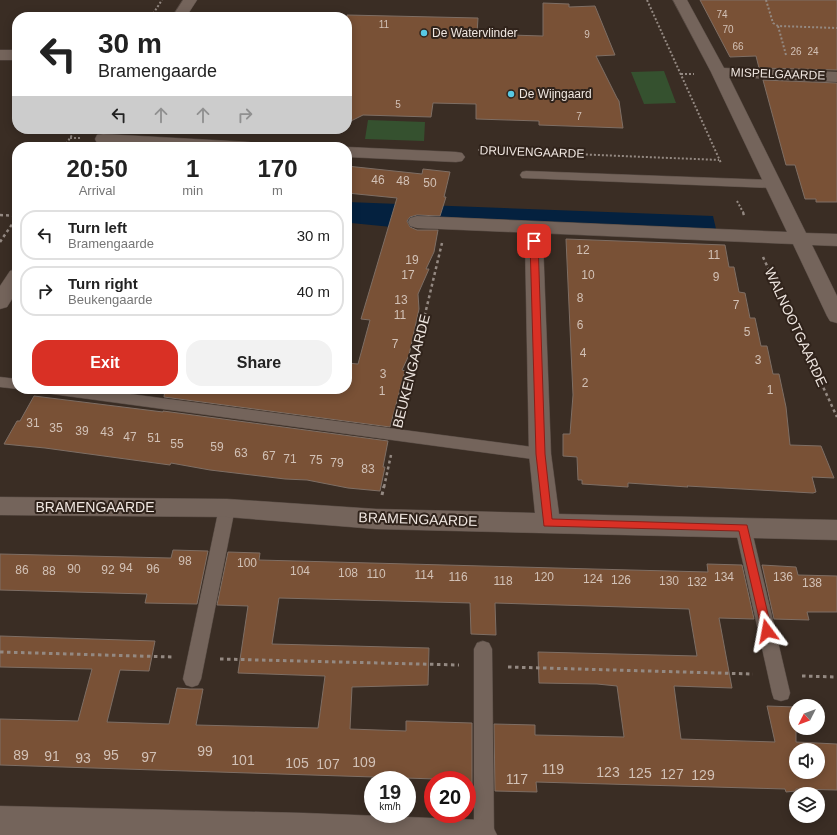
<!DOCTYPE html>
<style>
body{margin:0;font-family:Helvetica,sans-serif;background:#f2f2f2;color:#222;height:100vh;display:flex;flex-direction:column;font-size:15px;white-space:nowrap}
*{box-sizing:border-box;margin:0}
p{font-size:13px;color:#767676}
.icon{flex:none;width:22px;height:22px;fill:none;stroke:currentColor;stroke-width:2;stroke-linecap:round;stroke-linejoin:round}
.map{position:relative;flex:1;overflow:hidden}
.drawer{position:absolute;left:12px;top:142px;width:340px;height:252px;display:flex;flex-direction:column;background:#fff;border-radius:16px;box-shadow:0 2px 10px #0003}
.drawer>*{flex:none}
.hud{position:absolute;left:12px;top:12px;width:340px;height:122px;border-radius:16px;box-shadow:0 2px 10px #0003;background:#fff;color:#222;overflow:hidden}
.needle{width:26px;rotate:228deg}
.controls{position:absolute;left:789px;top:699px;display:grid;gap:8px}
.controls a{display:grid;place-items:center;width:36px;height:36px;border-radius:50%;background:#fff;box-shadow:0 2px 10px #0003;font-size:20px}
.speed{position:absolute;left:364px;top:771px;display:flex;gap:8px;font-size:20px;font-weight:700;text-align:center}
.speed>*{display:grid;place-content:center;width:52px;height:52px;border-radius:50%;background:#fff;box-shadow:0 2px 10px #0003;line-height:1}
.speed small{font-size:10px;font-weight:400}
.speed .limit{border:6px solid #d22;background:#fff;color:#111}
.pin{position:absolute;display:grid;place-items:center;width:34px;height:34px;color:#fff;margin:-17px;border-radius:8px;box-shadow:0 2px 6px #0006}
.me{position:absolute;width:44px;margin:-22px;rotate:347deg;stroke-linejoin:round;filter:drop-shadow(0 0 3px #0008)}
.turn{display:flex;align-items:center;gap:14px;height:84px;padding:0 20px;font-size:18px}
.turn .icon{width:52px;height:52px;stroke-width:2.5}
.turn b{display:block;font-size:28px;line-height:34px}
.lanes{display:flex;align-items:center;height:38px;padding:0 20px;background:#0003;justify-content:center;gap:20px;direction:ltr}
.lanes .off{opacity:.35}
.eta{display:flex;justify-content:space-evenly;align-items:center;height:68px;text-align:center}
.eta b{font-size:24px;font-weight:600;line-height:28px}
.action{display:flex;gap:8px;margin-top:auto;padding:8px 20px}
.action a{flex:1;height:46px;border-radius:16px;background:#d93025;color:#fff;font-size:16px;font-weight:600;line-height:46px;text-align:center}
.action a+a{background:#f2f2f2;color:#222}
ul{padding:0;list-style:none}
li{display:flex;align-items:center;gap:12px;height:50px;margin:0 8px 6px;padding:0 12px;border:2px solid #e0e0e0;border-radius:16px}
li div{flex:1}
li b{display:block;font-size:15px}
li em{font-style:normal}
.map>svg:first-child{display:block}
.green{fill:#35512f}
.water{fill:#04213f}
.building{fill:#795136;stroke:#7e6e64;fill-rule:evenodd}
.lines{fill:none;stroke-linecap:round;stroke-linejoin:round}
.lane-casing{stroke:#574b44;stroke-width:1}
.street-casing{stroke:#574b44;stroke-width:1}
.path-far2{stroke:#948982;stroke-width:2;stroke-dasharray:2 2;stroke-linecap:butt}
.path-far1{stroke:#948982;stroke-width:2.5;stroke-dasharray:3 3;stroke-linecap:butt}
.path{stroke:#948982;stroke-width:3;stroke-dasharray:3.5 3.5;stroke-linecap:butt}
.lane{fill:#74645b;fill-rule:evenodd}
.street{fill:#74645b;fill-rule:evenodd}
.route{fill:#d93025;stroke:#8d1f18}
.poi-dot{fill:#58c9e4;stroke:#30231b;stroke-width:1.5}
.labels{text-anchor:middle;stroke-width:4;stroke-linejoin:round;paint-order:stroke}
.far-number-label{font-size:10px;fill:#d2c1b6}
.far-poi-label{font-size:12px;fill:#efe6e0;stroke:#30231b;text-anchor:start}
.far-street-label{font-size:12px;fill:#efe6e0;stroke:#30231b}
.number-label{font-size:12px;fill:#d2c1b6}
.street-label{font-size:14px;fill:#efe6e0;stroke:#30231b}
.near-number-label{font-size:14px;fill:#d2c1b6}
</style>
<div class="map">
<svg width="837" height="835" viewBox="0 0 837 835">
<rect width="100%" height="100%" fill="#3a2d24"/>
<path class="green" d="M664,71L676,103L644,104L631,72Z
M368,120L425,122L424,141L365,139Z"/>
<path class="water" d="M347,202L713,216L716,229L415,216L412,229L351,223L347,234Z"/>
<path class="building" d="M700,0H837V70L759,68L756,56L730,57Z
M543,3L569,4V7L595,6L615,55L596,56L617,98L619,101L623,128L539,125V121L476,119V104L433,103L431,117L363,115L347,123V15L478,18L477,34L543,36Z
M763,80L837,83V202H816V199H805L795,165H786Z
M347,166L422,174L423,169L450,172L444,197H446L440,216L417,215L410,217L407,221L410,227L417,230H438L434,252L426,269H429L418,294L419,309L409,355L402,370L405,371L390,427L164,397L165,389H347V363L358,364L370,320L361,319L397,198L347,193Z
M566,239L725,245L729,267H734L739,292L745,293L750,318H755L761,346H767L773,374H779L786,407L790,445L821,446L834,478L812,477L816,492L813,493L687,486L688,487L628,483V487L582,484V480H578L577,457L563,456V434H570L573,395Z
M34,396L163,412V411L388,441L383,467H385L380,491L348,488L307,480L285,479L210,470L171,463L170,465L45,448L4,444L17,421H20Z
M173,550L208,551L197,604L145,603L147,594L0,590V554L171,558Z
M228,552L260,553L259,560L631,570L708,572L707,564L742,565L754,619L719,618L732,688L674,686L681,739L775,742L767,706L796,707V742L837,744V790L796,789V791L786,792L785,789L536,782L537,792L495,791L494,724L535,725V735L624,737L617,686L597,684L539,683L538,652L697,656L689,609L495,603L496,635L471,634L470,603L279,598L272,644L429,648L428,685L352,687L350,729L406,731V721L472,723V790H467V780L0,765V719L78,721L92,669L0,667V636L155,641L149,671L120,670L107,722L169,724L177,688L190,689H203L196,725L318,728L325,676L238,673L248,606L217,605ZM796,750H818V772H796Z
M762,565L796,567L798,575L837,576V612H807L809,620L774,619Z"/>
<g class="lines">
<defs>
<path id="lane" d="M526,171L772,180L776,181L778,184L776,187L772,188L522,178L520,175L522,172Z
M0,377L17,379L18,389L0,387Z
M45,389H92L540,448L545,450L548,454L545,458L540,460L52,394L47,393Z
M227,502L233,503L235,508L201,679L198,685L192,687L186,685L183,679L219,508L221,503Z
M743,520L749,522L751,527L790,693L788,699L781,701L774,699L772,693L735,527L737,522Z
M483,641L489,643L492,649L494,835H474V649L477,643Z"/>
<path id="street" d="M183,0H197L186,17H172Z
M673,0H687L724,68L837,72V82L729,77L806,233L837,234V246L812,245L837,296V323L830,321L827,316L793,244L417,228L410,226L408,222L410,218L417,216L787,232L711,72Z
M0,50H17V60H0Z
M103,134L248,142L254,143L257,147H156L97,143L95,139L97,135Z
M346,147H347L456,152L462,153L465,157L462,161L456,162L347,157Z
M534,235L541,237L543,241L551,454L559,514L837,520V540L376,529L227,517L0,515V497L227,499L376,509L535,513L529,454L525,241L527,237Z
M17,269V291L7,307L0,309V286L10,271Z
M0,806L304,813L482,820L492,825L497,835H0Z"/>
</defs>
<use href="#lane" class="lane-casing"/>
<use href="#street" class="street-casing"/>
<path class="path-far2" d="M647,0L721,163
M766,0L773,23L778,26L837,28
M151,17L162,0
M778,26L786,55
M681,74H694
M70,138H82
M64,147L76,129
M478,150L719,160
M737,201L744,214"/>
<path class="path-far1" d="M743,213L744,215
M0,215L17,216
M0,242L17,217
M763,257L837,417
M401,415L442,243
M384,487L391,455"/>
<path class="path" d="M382,495L384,486
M0,652L173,657
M220,659L459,665
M508,667L753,674
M802,676L837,677"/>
<use href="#lane" class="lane"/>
<use href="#street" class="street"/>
</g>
<path class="route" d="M534,239L538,241L545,454L552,519L747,525L772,631L771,634L767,635L763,634L762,631L739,531L544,526L536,454L530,241Z"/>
<g class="poi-dot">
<circle cx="424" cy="33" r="4"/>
<circle cx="511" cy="94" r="4"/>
</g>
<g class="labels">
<g class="far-number-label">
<text x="722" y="18">74</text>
<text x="384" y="28">11</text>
<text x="728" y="33">70</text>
<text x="587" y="38">9</text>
<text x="738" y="50">66</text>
<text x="796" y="55">26</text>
<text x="813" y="55">24</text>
<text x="398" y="108">5</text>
<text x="579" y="120">7</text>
</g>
<g class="far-poi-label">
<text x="432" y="37">De Watervlinder</text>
<text x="519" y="98">De Wijngaard</text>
</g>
<g class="far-street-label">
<text transform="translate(778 74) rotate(2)" y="4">MISPELGAARDE</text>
<text transform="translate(532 152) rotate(2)" y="4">DRUIVENGAARDE</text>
</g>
<g class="number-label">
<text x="378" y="184">46</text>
<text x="403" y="185">48</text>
<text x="430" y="187">50</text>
<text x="583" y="254">12</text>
<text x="714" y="259">11</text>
<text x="412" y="264">19</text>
<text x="408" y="279">17</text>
<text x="588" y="279">10</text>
<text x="716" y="281">9</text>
<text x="580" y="302">8</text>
<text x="401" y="304">13</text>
<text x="736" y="309">7</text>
<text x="400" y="319">11</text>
<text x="580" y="329">6</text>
<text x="747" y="336">5</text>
<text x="395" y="348">7</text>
<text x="583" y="357">4</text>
<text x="758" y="364">3</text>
<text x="383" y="378">3</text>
<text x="585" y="387">2</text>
<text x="770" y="394">1</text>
<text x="382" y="395">1</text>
<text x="33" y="427">31</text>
<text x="56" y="432">35</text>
<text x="82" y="435">39</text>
<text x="107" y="436">43</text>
<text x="130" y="441">47</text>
<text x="154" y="442">51</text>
<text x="177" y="448">55</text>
<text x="217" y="451">59</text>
<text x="241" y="457">63</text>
<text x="269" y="460">67</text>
<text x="290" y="463">71</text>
<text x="316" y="464">75</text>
<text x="337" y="467">79</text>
<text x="368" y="473">83</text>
<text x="185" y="565">98</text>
<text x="247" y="567">100</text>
<text x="126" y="572">94</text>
<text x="74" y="573">90</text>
<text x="153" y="573">96</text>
<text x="22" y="574">86</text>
<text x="108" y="574">92</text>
<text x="49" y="575">88</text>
<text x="300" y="575">104</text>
<text x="348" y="577">108</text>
<text x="376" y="578">110</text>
<text x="424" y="579">114</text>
<text x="458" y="581">116</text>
<text x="544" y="581">120</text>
<text x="724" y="581">134</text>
<text x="783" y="581">136</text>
<text x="593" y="583">124</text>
<text x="621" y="584">126</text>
<text x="503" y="585">118</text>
<text x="669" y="585">130</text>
<text x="697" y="586">132</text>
<text x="812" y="587">138</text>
</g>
<g class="street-label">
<text transform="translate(796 327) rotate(65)" y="5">WALNOOTGAARDE</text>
<text transform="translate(411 371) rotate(-76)" y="5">BEUKENGAARDE</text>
<text x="95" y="512">BRAMENGAARDE</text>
<text transform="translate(418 519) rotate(2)" y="5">BRAMENGAARDE</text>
</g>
<g class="near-number-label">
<text x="205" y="756">99</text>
<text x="21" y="760">89</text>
<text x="111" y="760">95</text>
<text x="52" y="761">91</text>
<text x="149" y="762">97</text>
<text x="83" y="763">93</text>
<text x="243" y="765">101</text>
<text x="364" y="767">109</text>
<text x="297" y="768">105</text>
<text x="328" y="769">107</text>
<text x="553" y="774">119</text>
<text x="608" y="777">123</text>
<text x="640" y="778">125</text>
<text x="672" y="779">127</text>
<text x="703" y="780">129</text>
<text x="517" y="784">117</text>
</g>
</g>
</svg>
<div class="controls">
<a><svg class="needle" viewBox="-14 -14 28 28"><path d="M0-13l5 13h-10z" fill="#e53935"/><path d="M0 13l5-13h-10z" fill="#767676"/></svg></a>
<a><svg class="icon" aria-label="sound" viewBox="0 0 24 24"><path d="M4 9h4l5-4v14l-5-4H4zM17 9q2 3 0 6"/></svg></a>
<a><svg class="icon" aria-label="layers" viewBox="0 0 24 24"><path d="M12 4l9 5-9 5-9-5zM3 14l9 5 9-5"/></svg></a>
</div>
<div class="speed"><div>19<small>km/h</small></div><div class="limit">20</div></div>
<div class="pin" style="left:534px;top:241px;background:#d93025"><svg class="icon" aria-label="arrive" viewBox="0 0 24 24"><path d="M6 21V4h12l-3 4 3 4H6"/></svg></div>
<svg class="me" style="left:767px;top:631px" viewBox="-20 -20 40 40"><path d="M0-17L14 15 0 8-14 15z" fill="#d93025" stroke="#fff" stroke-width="4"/></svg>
<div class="hud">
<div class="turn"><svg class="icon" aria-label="left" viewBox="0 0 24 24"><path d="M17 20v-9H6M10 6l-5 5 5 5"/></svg><div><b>30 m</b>Bramengaarde</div></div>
<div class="lanes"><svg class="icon" aria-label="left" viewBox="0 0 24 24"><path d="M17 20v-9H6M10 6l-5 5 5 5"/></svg><svg class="icon off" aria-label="ahead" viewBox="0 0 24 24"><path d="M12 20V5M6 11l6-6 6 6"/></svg><svg class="icon off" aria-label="ahead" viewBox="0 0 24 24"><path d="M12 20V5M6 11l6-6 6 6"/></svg><svg class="icon off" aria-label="right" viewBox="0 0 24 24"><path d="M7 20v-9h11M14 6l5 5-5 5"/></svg></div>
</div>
<section class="drawer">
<div class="eta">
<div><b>20:50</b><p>Arrival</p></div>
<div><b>1</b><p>min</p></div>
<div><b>170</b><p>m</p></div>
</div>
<ul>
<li><svg class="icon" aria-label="left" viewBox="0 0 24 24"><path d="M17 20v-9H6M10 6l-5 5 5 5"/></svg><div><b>Turn left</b><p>Bramengaarde</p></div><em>30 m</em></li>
<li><svg class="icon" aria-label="right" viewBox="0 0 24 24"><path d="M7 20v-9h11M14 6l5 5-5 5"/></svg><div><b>Turn right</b><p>Beukengaarde</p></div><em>40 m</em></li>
</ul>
<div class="action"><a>Exit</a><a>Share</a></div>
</section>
</div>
